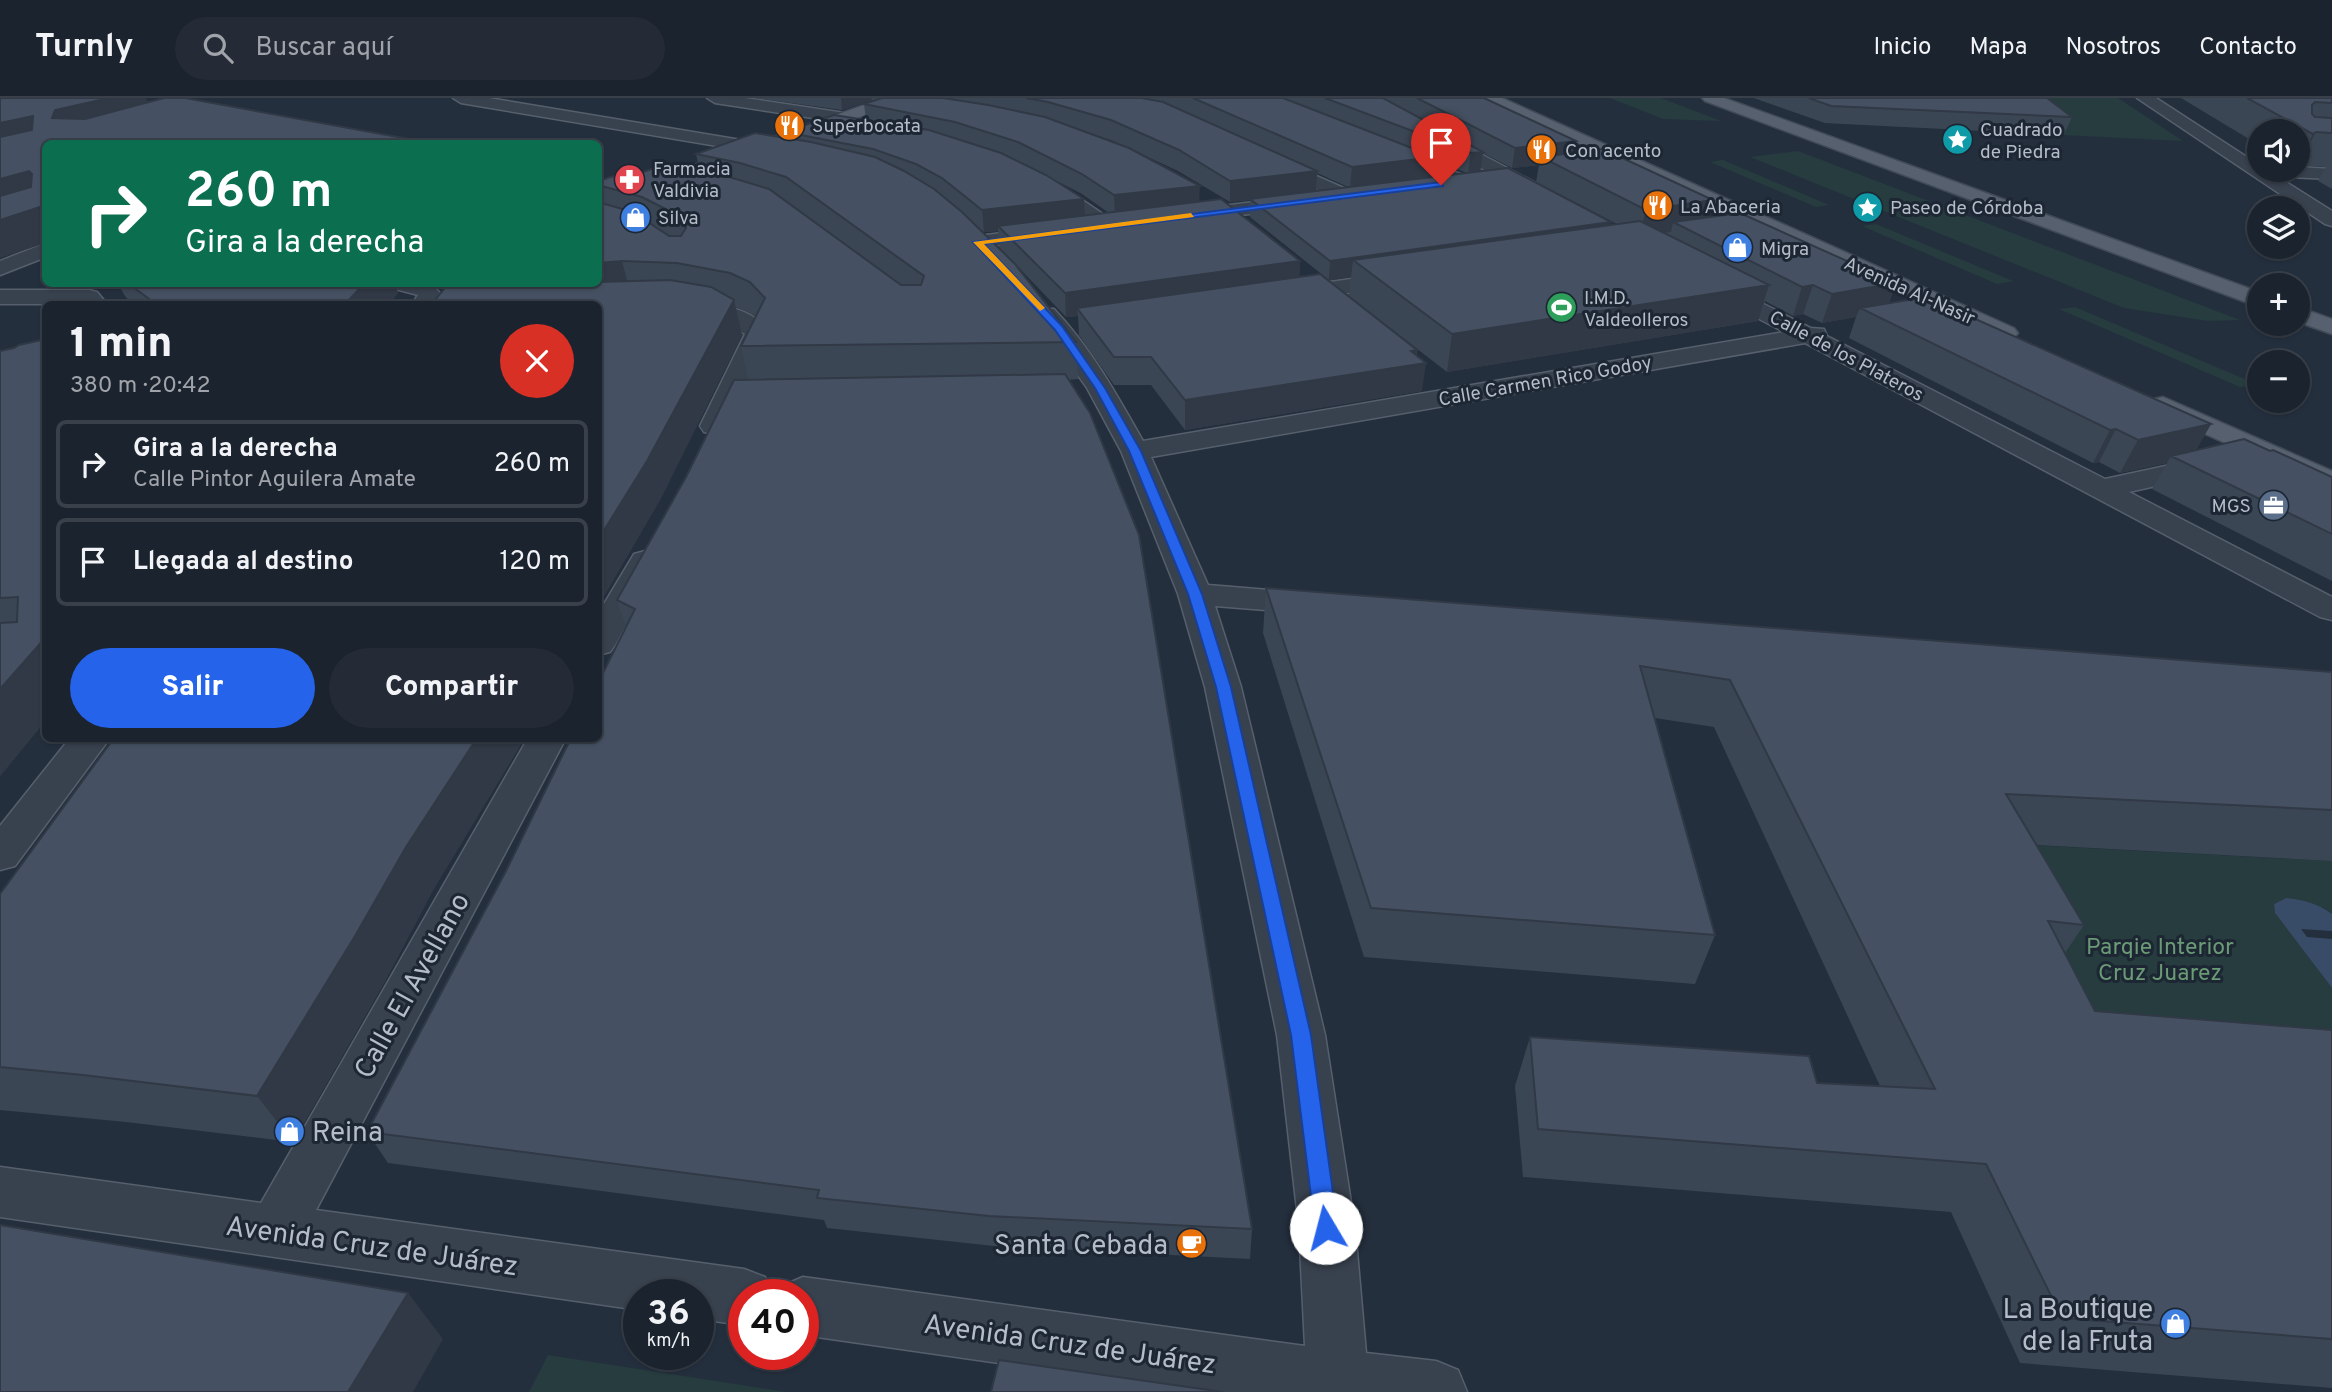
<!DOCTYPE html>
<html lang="es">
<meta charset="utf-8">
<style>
body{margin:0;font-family:Overpass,sans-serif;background:#242b36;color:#f1f3f6;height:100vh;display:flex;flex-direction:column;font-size:26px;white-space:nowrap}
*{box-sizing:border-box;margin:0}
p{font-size:23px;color:#a0a4aa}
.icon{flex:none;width:38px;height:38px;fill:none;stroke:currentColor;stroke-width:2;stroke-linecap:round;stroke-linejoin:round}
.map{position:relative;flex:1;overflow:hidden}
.side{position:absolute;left:42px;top:203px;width:560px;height:441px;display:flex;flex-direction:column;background:#1b232e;border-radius:10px;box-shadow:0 2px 5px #0004,0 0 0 2px #39404a}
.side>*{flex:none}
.banner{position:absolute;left:42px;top:42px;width:560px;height:147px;border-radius:10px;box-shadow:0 2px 5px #0004,0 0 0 2px #39404a;background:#0b6e4f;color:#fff;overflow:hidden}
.tools{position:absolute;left:2247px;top:21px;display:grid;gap:14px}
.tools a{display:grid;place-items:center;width:63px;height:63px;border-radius:50%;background:#1b232e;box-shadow:0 2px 5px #0004,0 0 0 2px #39404a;font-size:35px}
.speed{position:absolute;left:623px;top:1181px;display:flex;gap:14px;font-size:35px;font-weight:700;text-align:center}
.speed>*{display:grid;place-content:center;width:91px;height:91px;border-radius:50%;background:#1b232e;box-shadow:0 2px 5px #0004,0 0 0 2px #39404a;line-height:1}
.speed small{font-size:18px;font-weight:400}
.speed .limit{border:10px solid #d22;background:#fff;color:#111}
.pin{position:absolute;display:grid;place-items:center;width:60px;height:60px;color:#fff;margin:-72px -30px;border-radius:50% 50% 50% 0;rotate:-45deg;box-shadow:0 0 7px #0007}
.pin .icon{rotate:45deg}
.me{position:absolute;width:77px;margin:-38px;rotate:352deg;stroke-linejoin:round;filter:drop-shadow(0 0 5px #0008)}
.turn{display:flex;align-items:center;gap:24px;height:147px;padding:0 28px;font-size:32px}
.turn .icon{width:91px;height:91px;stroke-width:2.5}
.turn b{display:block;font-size:49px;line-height:60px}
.round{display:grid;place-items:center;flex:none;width:74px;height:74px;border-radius:37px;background:#242b36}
.summary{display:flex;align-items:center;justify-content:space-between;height:119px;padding:0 28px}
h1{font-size:42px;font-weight:800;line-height:52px}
.cta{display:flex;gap:14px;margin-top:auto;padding:14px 28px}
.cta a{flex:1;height:80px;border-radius:42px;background:#2563eb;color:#fff;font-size:28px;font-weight:800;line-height:80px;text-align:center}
.cta a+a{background:#242b36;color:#f1f3f6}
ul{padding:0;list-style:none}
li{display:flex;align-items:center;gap:21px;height:88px;margin:0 14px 10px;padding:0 14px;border:4px solid #39404a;border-radius:10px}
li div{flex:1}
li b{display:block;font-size:26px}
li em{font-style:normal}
header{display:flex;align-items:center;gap:42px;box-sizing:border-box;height:98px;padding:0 35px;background:#1b232e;border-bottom:2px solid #39404a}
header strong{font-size:33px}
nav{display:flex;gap:38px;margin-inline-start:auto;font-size:24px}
.search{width:490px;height:63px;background:#242b36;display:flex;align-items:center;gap:18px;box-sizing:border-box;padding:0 24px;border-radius:38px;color:#a0a4aa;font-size:26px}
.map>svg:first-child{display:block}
.green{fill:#263c3f}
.water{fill:#394c67}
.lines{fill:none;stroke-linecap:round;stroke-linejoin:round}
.minor-casing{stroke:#565f6c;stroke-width:3}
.major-casing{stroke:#414a57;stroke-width:3}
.minor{fill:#38414e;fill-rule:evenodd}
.major{fill:#56606e;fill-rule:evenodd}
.wall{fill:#3b4654;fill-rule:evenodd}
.shaded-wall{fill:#303945}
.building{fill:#455162;stroke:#303945;stroke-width:2}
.route{fill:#2563eb;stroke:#184099;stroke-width:2}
.slow{fill:#f59e0b}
.labels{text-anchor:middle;stroke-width:6;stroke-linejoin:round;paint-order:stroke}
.far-poi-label{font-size:19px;fill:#b4bcc9;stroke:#1d2633;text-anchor:start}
.far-street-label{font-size:19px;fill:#b4bcc9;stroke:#1d2633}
.park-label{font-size:23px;fill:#6b9a76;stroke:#1d2633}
.near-street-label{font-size:28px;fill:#b4bcc9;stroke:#1d2633}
.near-poi-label{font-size:28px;fill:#b4bcc9;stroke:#1d2633;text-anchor:end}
</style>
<header>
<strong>Turnly</strong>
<div class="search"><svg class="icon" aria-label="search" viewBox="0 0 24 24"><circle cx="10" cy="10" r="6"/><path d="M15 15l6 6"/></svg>Buscar aquí</div>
<nav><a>Inicio</a><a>Mapa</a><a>Nosotros</a><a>Contacto</a></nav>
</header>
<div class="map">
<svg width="2332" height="1294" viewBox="0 0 2332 1294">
<rect width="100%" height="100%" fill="#242f3e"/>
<path class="green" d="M1610,0H1661L1721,23L1663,21Z
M1754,0H2118L2183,43L1825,25Z
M1798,53L2240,222L2208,223L2124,210L1750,59Z
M1723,62L1829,107L1816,109L1710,64Z
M1876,126L2013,183L1997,186L1862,128Z
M2075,209L2256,286L2240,289L2059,211Z
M1949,743L2332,763V816L2324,810L2286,800L2274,806L2275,815L2332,890V984L2059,962Z
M548,1257L786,1294H529Z"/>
<path class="water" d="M2286,800C2303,802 2318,805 2332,816V833L2301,831L2307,839L2332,841V890L2275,815L2274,806Z"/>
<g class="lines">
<defs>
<path id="minor" d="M453,0H489L759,45L768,50L759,55L461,5Z
M707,0H745L845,15L853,20L845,25L715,5Z
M1354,0H1374L1551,93L1553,97L1551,101H1537Z
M2137,0H2156L2259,67V72H2267L2332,113V128L2325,126Z
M1387,48L1471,80L1473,84L1471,88H1457L1381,57L1378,53L1381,49Z
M1275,60L1353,94L1355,98L1346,104L1339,102L1269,69L1266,65Z
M2298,69L2332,71V81L2287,79L2278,74L2298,72Z
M1041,76L1047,78L1119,127L1116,131H1102L1035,86L1032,82Z
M1302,98L1309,100L1312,104L1309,108L1181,125L1171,119L1181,113Z
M1052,129L1059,131L1062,135L1059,139L978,150L971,148L968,144L971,140L978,138Z
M46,145V159L0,177V163Z
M1401,174L1409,176L1412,181L1409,186L1287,204L1279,202L1276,197L1279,192L1287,190Z
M1714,181L1811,230L1824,231L1827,238L2105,381L2212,358L2222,361L2226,367L2222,373L2129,394L2332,499V522L2320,519L1805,245L1151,359L1208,487L1318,496L1330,499L1335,506L1330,513L1318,516L1215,508L1241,589L1325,937L1355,1130L1366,1255L1436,1263L1458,1272L1467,1294H1202L803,1237V1197H778L782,1188L803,1179L1305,1248L1299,1130L1277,937L1205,589L1178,496L1121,353L1087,290L1034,216L1038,211H1054C1091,250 1117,297 1143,343L1784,234L1706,193L1703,188L1706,183Z
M392,186H431L441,196L434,206H412L418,197L395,191Z
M0,192H89L97,194L107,206H0Z
M679,200C708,205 751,207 770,234L724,334L714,336L704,334L700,328L745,236L720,221L679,214L598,216V206H588L598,202Z
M645,453L656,456L661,463L615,547L610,554L598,557V516L634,456Z
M70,640H110L15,768L0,772V728Z
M528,640H566L316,1112L744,1171L765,1179L772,1197H744V1227L698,1221V1197H639V1212L0,1119V1069L261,1105Z"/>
<path id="major" d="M884,0H907L904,3L598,114V101Z
M1481,0H1502L2014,230L2018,235L2014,240H1998Z
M1702,0H1724L2259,194V209L1705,3Z
M2298,209L2332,221V236L2298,224Z
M2163,299L2332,373V393L2154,313L2150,307L2154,301Z"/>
</defs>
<use href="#minor" class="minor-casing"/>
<use href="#major" class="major-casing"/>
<use href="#minor" class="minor"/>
<use href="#major" class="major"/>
</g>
<path class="wall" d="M755,0H1484L1574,55L1713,102L1708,120L1896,185L1889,205L2211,326L2196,352L2270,353L2332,379V483L2152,391L2167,365L2120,375L2099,364L2093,365L1849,240L1856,219L1822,225L1803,216L1793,218L1765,203L1758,223L1447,274L1349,198L1351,179L1329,182L1250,119V102L1230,104L1178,73L1111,42L1083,33L1199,104L1300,163L1299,179L1417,252V257L1422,293L1185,332L1151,287H1114L1079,237L1078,218L1066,219L1000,150L998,133L984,134L975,127L1076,244L1078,281L1068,282L1252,1131L1250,1161L994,1148L827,1130L824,1122L388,1065L367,1034L506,773L626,529L617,502L748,281L741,248L756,218L736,209L742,237L659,404L598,186V83L700,73L696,56L786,40L785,34L866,22L864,6L872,4V2L842,12ZM1483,55L1512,70L1539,67L1536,84L1617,126L1610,127L1480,74ZM1435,62L1459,72L1468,75L1433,79ZM1317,75L1348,89L1316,93ZM1053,81L1082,96L1109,115L1085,118Z
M1754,0H2047L2072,19L2064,37L1825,25Z
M2181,0H2332V91L2318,83L2326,69L2298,67V33H2259V47Z
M118,186H395L398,195L389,206H132L125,198Z
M46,241V622L0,678V253L14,250Z
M1266,490L2332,574V763L2036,747L2084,827L2065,855L2095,913L2332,932V1290L2020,1265L1951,1114L1523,1079L1515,988L1530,939L1817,985L1880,988L1714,629L1655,620L1715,837L1695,886L1364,859L1263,535Z
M0,796H431L384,885L293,1044L126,1024L0,1012Z"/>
<path class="shaded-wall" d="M109,0H146L155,19L69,39L52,20L55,12Z
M841,0H871L872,2L842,12Z
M33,18L47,46L0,56V25Z
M2316,34L2298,67V65L2313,36Z
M1576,43L1572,63L1541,59L1539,67L1512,70L1515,50Z
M1483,54L1480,74L1468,75L1471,55Z
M1435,59L1433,80L1350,90L1352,69Z
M29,73L45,103L0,117V81Z
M1317,73L1316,94L1230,104V83Z
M1200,88L1199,108L1115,118L1114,97Z
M1084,101L1085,122L998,128V133L984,134L982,112Z
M1713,102L1706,129L1673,124L1671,134L1639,138L1646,112Z
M46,107V145L0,160V122Z
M1611,124L1607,143L1353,162L1351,179L1329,182L1330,163Z
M622,163L631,197L598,186V165Z
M1300,163L1299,186L1077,210L1078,218L1066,219L1065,195Z
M1896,185L1885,214L1860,210L1856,219L1822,225L1832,196Z
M364,186H395L398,195L389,206H345Z
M1769,187L1758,223L1447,274L1452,236Z
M1813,187L1803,216L1793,218L1802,189Z
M734,202L742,237L659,404L598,509V442Z
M1417,252L1415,266L1426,265L1422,293L1185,332V302Z
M2211,326L2192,359L2171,358L2167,365L2120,375L2138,342Z
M2116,331L2099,364L2093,365L2110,332Z
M46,539V622L0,678V591Z
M477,640H525L431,796L384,885L293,1044L257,998L406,749Z
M408,1195L443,1241L413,1294H348Z"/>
<path class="building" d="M0,0H109L55,12L52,20L85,21L164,0H185L436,46H46V107L0,122V98L31,89L32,76L29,73L0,81V39L32,32L33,18L0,25Z
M879,0H943L988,7L1045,19L1129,50L1200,88L1114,97L1082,76L1018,44L955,24L864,6L882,0Z
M1026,0H1142L1163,4L1317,73L1230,83L1179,52L1111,22L1048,4Z
M1193,0H1283L1435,59L1352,69Z
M1325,0H1383L1483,54L1471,55Z
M1417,0H1484L1576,43L1515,50Z
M1809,0H2047L2072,19L1831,8Z
M2247,0H2332V5L2315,4L2312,7V16L2315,19L2332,20V35L2316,34L2313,36Z
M834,17L929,32L1001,55L1046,77L1084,101L982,112L942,80L916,66L873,51L785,34Z
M755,35L811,44L875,59L904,73L934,91L962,114L1015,166L1076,244L741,248L765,200L750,184L730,175L677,165L622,163L598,165V104L633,114L669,138H681L686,130L666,111L642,99L598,87V83L614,78L626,80L666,66L726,78L769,91L901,187H921L924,178L786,79L740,65L696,56Z
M1603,51L1713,102L1646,112L1541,59Z
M1508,70L1611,124L1330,163L1250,101Z
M1221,101L1300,163L1065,195L998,128Z
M1740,115L1896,185L1832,196L1813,187L1802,189L1673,124Z
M1640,123L1769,187L1452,236L1353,162Z
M1320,176L1417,252L1411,253L1426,265L1185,302L1151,259H1114L1077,210Z
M670,182L711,189L734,202L647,363L598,442V206H432L448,186H598V184Z
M129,186H364L345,206H156Z
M1926,199L2211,326L2138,342L2116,331L2110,332L1860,210Z
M46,241V539L0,591V525L17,524L18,499L0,500V253L14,250L19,247Z
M1065,276L1090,315L1139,437L1252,1131L989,1118L817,1100L819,1092L367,1034L506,773L571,640H598V585L635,511L617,502L686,379L734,282Z
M2244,341L2270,353L2273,352L2332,379V436L2171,358Z
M1266,490L2332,574V712L2006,696L2084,827L2048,823L2095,913L2332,932V1241L2062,1220L1986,1066L1538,1031L1530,939L1809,958L1817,985L1935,991L1730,582L1640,568L1715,837L1371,810Z
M114,640H477L406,749L355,838L257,998L83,977L0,969V796Z
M0,1127L408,1195L348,1294H0Z
M999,1262L1223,1294H991Z"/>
<path class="route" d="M1441,84L1443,88L984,146L1062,228L1105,290L1141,353L1202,496L1231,589L1311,937L1338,1130L1335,1137L1326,1141L1318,1137L1315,1130L1291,937L1216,589L1188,496L1129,353L1095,290L1055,232L973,144Z"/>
<path class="slow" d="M1191,115L1194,119L984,146L1043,208L1045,210L1040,213L973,144Z"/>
<defs>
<symbol id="restaurant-disc" viewBox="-11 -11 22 22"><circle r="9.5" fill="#e8710a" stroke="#1d2633"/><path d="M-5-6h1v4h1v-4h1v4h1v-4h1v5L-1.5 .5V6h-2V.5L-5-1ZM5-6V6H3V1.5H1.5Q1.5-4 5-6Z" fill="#fff"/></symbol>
<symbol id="sight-disc" viewBox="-11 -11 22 22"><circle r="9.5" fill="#0f9aa8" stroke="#1d2633"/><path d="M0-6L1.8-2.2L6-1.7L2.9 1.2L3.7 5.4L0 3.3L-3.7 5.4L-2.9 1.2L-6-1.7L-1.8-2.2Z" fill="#fff"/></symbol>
<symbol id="pharmacy-disc" viewBox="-11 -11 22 22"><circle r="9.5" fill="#e0444e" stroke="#1d2633"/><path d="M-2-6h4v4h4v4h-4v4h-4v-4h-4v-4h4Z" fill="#fff"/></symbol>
<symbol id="shop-disc" viewBox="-11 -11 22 22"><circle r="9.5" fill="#3f7fe0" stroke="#1d2633"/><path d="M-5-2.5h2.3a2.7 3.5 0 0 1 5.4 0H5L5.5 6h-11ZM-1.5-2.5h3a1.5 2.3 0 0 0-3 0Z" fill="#fff"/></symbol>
<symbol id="stadium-disc" viewBox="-11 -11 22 22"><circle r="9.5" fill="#2e9e5b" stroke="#1d2633"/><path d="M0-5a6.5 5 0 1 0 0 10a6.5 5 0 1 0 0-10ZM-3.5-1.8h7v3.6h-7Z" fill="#fff"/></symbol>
<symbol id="office-disc" viewBox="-11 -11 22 22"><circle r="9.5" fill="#5c6f8a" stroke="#1d2633"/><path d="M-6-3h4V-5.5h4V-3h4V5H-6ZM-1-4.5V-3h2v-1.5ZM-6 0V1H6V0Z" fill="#fff"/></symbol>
<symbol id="cafe-disc" viewBox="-11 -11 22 22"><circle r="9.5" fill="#e8710a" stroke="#1d2633"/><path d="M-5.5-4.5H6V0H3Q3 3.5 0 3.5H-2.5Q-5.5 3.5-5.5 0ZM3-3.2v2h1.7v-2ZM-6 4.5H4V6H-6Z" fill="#fff"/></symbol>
</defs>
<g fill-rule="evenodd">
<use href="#restaurant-disc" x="772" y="10" width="35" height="35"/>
<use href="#sight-disc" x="1940" y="24" width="35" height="35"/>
<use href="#restaurant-disc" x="1524" y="34" width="35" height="35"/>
<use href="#pharmacy-disc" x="612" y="64" width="35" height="35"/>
<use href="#restaurant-disc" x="1640" y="90" width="35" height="35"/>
<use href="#sight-disc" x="1850" y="92" width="35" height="35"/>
<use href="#shop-disc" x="618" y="102" width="35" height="35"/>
<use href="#shop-disc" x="1720" y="132" width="35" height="35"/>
<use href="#stadium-disc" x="1544" y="192" width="35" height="35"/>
<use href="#office-disc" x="2256" y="390" width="35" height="35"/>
<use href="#shop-disc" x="272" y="1016" width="35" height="35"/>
<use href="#cafe-disc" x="1174" y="1128" width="35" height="35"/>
<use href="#shop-disc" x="2158" y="1208" width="35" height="35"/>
</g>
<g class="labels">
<g class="far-poi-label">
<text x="812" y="34">Superbocata</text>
<text x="1980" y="38">Cuadrado<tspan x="1980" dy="22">de Piedra</tspan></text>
<text x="1565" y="59">Con acento</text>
<text x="653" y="77">Farmacia<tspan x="653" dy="22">Valdivia</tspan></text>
<text x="1680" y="115">La Abaceria</text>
<text x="1890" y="116">Paseo de Córdoba</text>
<text x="658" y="126">Silva</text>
<text x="1761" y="157">Migra</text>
<text x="1584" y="206">I.M.D.<tspan x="1584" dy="22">Valdeolleros</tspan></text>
<text x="2251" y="414" text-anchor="end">MGS</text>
</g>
<g class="far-street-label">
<text transform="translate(1910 192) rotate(24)" y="7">Avenida Al-Nasir</text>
<text transform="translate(1847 257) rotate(28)" y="7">Calle de los Plateros</text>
<text transform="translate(1545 282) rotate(-10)" y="7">Calle Carmen Rico Godoy</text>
</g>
<g class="park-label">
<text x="2160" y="856">Parqie Interior<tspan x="2160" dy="26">Cruz Juarez</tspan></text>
</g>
<g class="near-street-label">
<text transform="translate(411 887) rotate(-61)" y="10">Calle El Avellano</text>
<text transform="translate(372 1147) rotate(8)" y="10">Avenida Cruz de Juárez</text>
<text transform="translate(1070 1245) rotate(8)" y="10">Avenida Cruz de Juárez</text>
</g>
<g class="near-poi-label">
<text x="312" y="1043" text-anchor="start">Reina</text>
<text x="1168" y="1156">Santa Cebada</text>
<text x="2153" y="1220">La Boutique<tspan x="2153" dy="32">de la Fruta</tspan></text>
</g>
</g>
</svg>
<div class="tools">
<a><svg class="icon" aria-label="sound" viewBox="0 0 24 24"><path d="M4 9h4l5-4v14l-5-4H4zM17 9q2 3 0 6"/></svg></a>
<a><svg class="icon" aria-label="layers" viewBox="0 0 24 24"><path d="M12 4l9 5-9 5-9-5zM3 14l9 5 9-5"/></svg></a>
<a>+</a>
<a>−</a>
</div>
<div class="speed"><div>36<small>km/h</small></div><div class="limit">40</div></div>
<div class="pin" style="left:1441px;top:87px;background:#d93025"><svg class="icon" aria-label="arrive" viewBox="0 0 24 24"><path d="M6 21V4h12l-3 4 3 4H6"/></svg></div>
<svg class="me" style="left:1326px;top:1130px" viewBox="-20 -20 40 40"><circle r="19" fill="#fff"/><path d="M0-13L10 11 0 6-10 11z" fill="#2563eb"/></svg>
<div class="banner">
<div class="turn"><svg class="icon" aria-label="right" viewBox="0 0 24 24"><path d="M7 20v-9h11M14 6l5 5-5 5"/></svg><div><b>260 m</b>Gira a la derecha</div></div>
</div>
<section class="side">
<div class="summary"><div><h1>1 min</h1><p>380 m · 20:42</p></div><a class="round" style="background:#d93025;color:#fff"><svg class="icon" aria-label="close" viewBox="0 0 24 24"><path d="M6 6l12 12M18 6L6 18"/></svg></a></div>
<ul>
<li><svg class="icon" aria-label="right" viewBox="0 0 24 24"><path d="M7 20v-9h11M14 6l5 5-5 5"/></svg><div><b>Gira a la derecha</b><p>Calle Pintor Aguilera Amate</p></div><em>260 m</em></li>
<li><svg class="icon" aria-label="arrive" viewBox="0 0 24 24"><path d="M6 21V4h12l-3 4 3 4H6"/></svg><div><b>Llegada al destino</b></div><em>120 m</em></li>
</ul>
<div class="cta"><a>Salir</a><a>Compartir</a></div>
</section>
</div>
